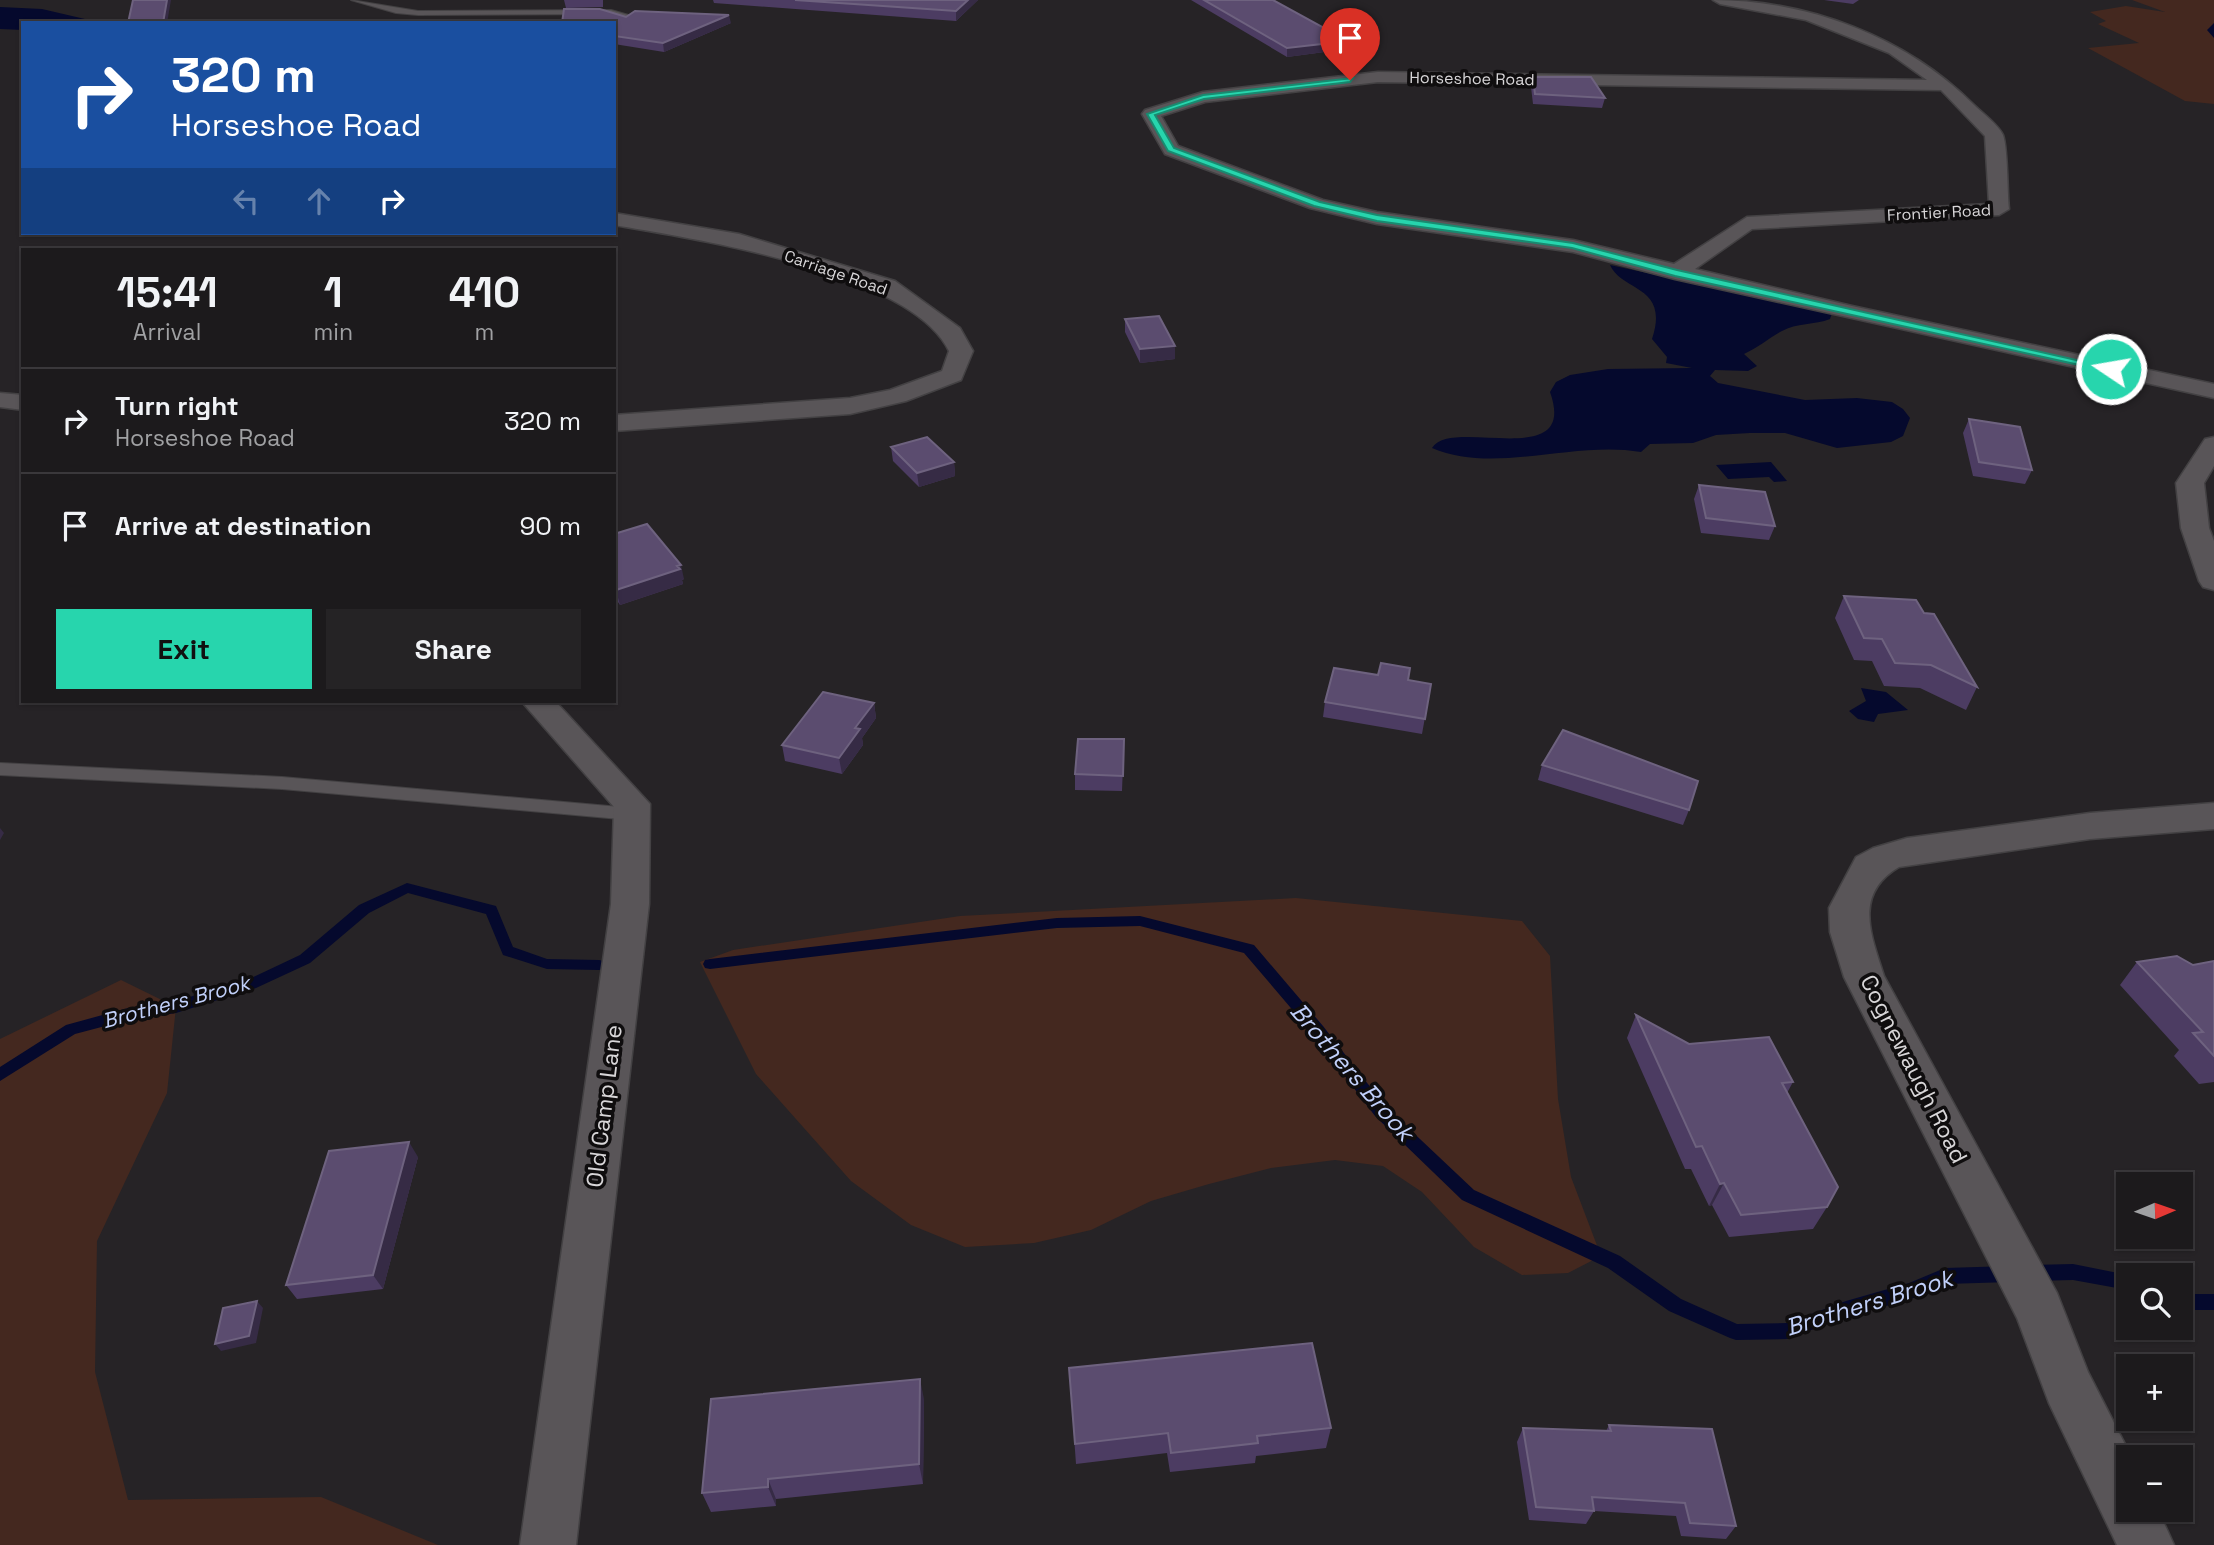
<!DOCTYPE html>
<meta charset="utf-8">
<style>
body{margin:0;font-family:"Space Grotesk",sans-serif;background:#252325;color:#f1f3f6;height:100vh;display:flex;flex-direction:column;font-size:26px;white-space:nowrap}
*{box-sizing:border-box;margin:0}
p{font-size:23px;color:#a0a1a3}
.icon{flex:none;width:38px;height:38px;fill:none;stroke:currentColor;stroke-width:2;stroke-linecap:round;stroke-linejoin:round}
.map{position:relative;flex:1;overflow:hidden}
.details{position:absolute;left:21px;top:248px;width:595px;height:455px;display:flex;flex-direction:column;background:#1c1a1c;border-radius:0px;box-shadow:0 2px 5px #0004,0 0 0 2px #3a383b}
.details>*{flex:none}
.top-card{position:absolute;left:21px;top:21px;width:595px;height:214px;border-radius:0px;box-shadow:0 2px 5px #0004,0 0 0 2px #3a383b;background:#1a4fa0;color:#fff;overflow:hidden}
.needle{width:46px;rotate:88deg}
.buttons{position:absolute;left:2116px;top:1172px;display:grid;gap:14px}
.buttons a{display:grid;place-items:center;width:77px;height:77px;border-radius:0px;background:#1c1a1c;box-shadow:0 2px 5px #0004,0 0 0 2px #3a383b;font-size:35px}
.pin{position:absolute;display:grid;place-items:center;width:60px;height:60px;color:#fff;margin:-72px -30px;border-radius:50% 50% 50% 0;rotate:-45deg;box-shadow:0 0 7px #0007}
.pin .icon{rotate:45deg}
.me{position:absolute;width:77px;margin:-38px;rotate:282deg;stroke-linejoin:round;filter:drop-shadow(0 0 5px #0008)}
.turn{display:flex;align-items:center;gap:24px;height:147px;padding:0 35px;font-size:32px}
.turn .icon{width:91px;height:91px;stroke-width:2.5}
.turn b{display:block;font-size:49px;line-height:60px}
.lanes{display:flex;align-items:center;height:66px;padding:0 35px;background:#0003;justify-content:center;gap:35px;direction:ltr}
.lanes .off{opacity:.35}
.eta{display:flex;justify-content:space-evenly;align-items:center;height:119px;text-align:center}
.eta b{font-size:42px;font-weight:600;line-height:49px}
.cta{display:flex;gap:14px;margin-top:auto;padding:14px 35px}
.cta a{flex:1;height:80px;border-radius:0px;background:#27d5ad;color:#111;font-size:28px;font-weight:600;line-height:80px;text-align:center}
.cta a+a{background:#252325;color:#f1f3f6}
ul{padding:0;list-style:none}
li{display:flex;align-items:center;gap:21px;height:105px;padding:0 35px;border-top:2px solid #3a383b}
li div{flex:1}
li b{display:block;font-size:26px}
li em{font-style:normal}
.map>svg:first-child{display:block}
.green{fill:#44281f}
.water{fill:#05092d}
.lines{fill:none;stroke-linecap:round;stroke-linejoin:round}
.stream{fill:#05092d;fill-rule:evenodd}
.service-casing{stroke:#434143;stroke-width:2}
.minor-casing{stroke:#434143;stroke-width:3}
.service{fill:#595558;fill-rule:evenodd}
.minor{fill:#595558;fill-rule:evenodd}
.wall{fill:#4c3c62}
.shaded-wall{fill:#362b45}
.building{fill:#5b4c6f;stroke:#6e627f;stroke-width:2}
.route{fill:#27d5ad;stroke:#198a70;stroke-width:2}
.labels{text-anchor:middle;stroke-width:7;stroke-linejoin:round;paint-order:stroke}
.far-street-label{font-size:16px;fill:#d8d6d8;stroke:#0f0d0e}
.water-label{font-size:21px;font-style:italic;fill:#c1d0fa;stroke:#0f0d0e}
.near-street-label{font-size:23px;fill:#d8d6d8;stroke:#0f0d0e}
.near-water-label{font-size:24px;font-style:italic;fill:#c1d0fa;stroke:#0f0d0e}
</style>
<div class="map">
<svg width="2214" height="1545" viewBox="0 0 2214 1545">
<rect width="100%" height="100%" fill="#262326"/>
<path class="green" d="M2132,0H2214V104L2185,101L2088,48L2139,43L2098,24L2106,21L2090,12L2126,6L2165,12Z
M1296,898L1522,921L1550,956L1558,1099L1571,1177L1601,1256L1568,1273L1522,1275L1474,1247L1422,1192L1383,1166L1335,1160L1271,1168L1209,1184L1151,1201L1091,1230L1034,1243L965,1247L911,1225L851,1181L756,1074L700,962L733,950L960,916Z
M121,980L176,1007L167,1093L97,1241L95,1372L128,1500L321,1497L438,1545H0V1039Z"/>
<path class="water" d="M0,7L42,9L102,23H23V30L0,29Z
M1610,265L1832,313L1830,319C1815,325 1796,323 1782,331C1769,338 1758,348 1744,354L1757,366L1748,371L1715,370L1710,376L1718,383L1805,400L1857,398L1892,402L1903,409L1910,418L1903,436L1891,442L1837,448L1785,433H1750L1716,435L1693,443L1650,444L1641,452C1574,440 1495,475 1432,448C1451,416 1579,473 1550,392L1556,382L1570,375L1608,369L1692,368L1666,363L1667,357L1652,339C1670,285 1622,292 1610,265Z
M1771,462L1787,481L1774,482L1769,477L1728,479L1716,465Z
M1861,688L1886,692L1908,710L1878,714L1874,722L1858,719L1849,711L1866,701Z"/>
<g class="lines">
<path class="stream" d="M2214,23V38L2207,30Z
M407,883L496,906L513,947L547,959L599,960L604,961L606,965L604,969L599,970L547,969L503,955L486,914L408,893L369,913L310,963L256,988L176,1013L128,1020L75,1034L0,1081V1067L66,1025L128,1008L176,1001L247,980L300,955L359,905Z
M1140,916L1254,945L1323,1026L1385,1106L1474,1190L1620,1256L1681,1299L1737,1324L1787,1323L1846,1301L1909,1283L1945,1268L2010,1266L2016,1268L2019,1274L2016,1280L2010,1282L1946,1284L1911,1299L1846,1317L1787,1339L1736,1340L1730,1338L1669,1311L1608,1268L1462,1200L1375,1116L1313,1034L1244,953L1140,926L1057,928L710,969L705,968L703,964L705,960L710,959L1057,918Z
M2073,1264L2133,1276H2128V1290L2073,1280L2032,1281L2026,1279L2023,1273L2026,1267L2032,1265Z
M2180,1294H2214V1310H2180Z"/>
<defs>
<path id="service" d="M351,0L418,11L611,10L632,16L634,21L627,23L610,14L418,15L396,13Z
M0,763L282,777L631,808L640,814L631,820L282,789L0,775Z"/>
<path id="minor" d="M1713,0C1808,0 1906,37 1973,104C1981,112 1998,124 2003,135C2008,149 2007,192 2009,209L1999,215L1752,229L1695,269L1852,306L2214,384V398L1675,279L1573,252L1377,224L1310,208L1165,154L1142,114L1145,110L1203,92L1378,72L1927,80L1889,53L1806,20L1720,4ZM1378,82L1941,90L1985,136L1989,204L1747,217L1674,264L1573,240L1377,212L1323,200L1178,146L1161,116L1205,102Z
M614,213L739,234L895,281L960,328L973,351L961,380L906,401L850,414L614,431V415L850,398L890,390L942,371L949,351C911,272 696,239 614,225Z
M0,393L23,395V410L0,407Z
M2214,437V466L2204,483L2209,528L2214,541V590L2203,587L2199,581L2181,528L2176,483L2205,439Z
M522,702H556L650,804L649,904L576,1545H520L611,904L614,807Z
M2214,803V829L2090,839L1899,867C1853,894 1871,935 1884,976L2057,1293L2088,1372L2132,1458H2128V1510H2158L2174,1545H2117L2049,1403L2017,1318L1844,977L1830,932L1829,908L1856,857L1873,848L1907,838L2090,813Z"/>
</defs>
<use href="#service" class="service-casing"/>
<use href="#minor" class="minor-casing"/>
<use href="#service" class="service"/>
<use href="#minor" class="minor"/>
</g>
<path class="wall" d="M564,0H603V7L566,8Z
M713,0H978L956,21L714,3Z
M1191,0H1273L1348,41L1347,49L1287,57Z
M1824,0H1859L1853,4Z
M626,17L731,23L664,52L614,44V23Z
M1533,77L1605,98L1602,108L1533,104L1531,87Z
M1125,319L1175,359L1140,363L1125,332Z
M1969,419L2032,470L2025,484L1973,476L1963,433Z
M891,447L954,462L955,476L919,487L893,461Z
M1699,485L1775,526L1769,540L1701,533L1694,499Z
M614,534L684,579L682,580L683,584L620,605L614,596Z
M1844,596L1924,613L1977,687L1966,710L1920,688L1884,686L1872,661L1854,660L1835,618Z
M1408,680L1431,684L1422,734L1323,717L1325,702Z
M874,703L876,718L862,738L863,745L842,774L785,761L782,745Z
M1124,739L1122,791L1075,790V774Z
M1542,765L1689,810L1683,825L1538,780Z
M2214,961V1082L2199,1084L2174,1056L2179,1050L2120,985L2137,962L2193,965Z
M1636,1015L1689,1044L1793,1082L1787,1093L1827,1207L1813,1229L1729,1237L1712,1205L1709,1206L1691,1169H1685L1627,1038Z
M418,1157L383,1289L297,1299L286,1285Z
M1069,1368L1331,1428L1326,1448L1256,1456L1255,1463L1170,1472L1167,1453L1076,1464Z
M924,1399L923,1484L776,1499V1506L711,1512L702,1493Z
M1609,1425L1736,1526L1726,1539L1681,1536L1676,1516L1594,1511L1586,1524L1529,1520L1517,1442L1523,1428L1606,1431Z"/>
<path class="shaded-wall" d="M167,0H171L167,23H163Z
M968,0H978L956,21V11Z
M729,15L731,23L664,52L663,43Z
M1348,41L1347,49L1287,57V48Z
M1175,346V359L1140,363V349Z
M954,462L955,476L919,487L917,473Z
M681,565L684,579L682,580L683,584L620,605L616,590Z
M874,703L876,718L862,738L863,745L842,774L839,758L855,728Z
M0,828L4,833L0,840Z
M409,1142L418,1157L383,1289L373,1275Z
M1724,1183L1712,1205L1709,1206L1720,1184Z
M257,1301L263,1308L256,1343L221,1351L215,1344Z
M920,1379L924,1399L923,1484L919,1464Z
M768,1479L776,1499V1506L768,1487Z"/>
<path class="building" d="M133,0H167L163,23H128Z
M795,0H968L956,11Z
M1204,0H1273L1348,41L1287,48Z
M564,9H600L626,17L635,11L729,15L663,43L614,36V23H562Z
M1533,77H1591L1605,98L1535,94Z
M1159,316L1175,346L1140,349L1125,319Z
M1969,419L2020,427L2032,470L1979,462Z
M927,437L954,462L917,473L891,447Z
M1699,485L1765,492L1775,526L1706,518Z
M647,524L681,565L677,566L680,569L616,590L614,587V534Z
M1844,596L1916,600L1924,613L1934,614L1977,687L1931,665L1895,663L1882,639L1864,638Z
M1381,663L1410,668L1408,680L1431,684L1425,719L1325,702L1334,668L1378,675Z
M823,692L874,703L855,728L860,729L839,758L782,745Z
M1563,730L1698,781L1689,810L1542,765Z
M1078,739H1124L1123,776L1075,774Z
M2177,956L2193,965L2214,961V1056L2193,1033L2203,1032L2137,962Z
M1636,1015L1689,1044L1769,1037L1793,1082L1782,1083L1838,1187L1827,1207L1741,1215L1724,1183L1720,1184L1702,1146L1696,1147Z
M409,1142L373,1275L286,1285L329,1151Z
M257,1301L249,1336L215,1344L223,1308Z
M1312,1343L1331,1428L1257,1436L1258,1443L1171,1453L1168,1433L1075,1444L1069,1368Z
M920,1379L919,1464L768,1479V1487L702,1493L711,1399Z
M1609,1425L1712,1429L1736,1526L1690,1523L1685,1503L1592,1497L1594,1511L1536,1507L1523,1428L1611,1431Z"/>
<path class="route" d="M1353,78L1350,82L1204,99L1155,115L1174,148L1320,202L1377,215L1573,243L1677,270L2116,369L2111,372L1675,276L1572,248L1377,221L1314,206L1168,151L1147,114L1203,95Z"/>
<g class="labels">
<g class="far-street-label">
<text transform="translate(1472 78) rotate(1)" y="6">Horseshoe Road</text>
<text transform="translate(1939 212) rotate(-3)" y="6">Frontier Road</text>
<text transform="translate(836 272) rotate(19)" y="6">Carriage Road</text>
</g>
<g class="water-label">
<text transform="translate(176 1002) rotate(-15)" y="7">Brothers Brook</text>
</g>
<g class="near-street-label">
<text transform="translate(1914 1069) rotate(63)" y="8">Cognewaugh Road</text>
<text transform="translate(604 1106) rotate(-83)" y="8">Old Camp Lane</text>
</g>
<g class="near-water-label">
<text transform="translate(1352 1072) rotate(49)" y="8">Brothers Brook</text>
<text transform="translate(1869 1303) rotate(-17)" y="8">Brothers Brook</text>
</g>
</g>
</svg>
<div class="buttons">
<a><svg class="needle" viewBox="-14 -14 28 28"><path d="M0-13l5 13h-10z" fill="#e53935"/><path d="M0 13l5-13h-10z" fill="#a0a1a3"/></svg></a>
<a><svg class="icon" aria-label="search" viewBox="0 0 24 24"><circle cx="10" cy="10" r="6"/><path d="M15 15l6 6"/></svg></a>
<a>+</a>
<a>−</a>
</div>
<div class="pin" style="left:1350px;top:80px;background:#d93025"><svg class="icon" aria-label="arrive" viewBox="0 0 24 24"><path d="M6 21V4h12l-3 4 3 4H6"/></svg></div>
<svg class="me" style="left:2111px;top:369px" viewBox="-20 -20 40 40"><circle r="17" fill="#27d5ad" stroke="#fff" stroke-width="3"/><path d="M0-11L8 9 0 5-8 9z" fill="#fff"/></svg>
<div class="top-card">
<div class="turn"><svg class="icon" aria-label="right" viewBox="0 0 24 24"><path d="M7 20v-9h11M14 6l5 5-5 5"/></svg><div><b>320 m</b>Horseshoe Road</div></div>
<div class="lanes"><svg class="icon off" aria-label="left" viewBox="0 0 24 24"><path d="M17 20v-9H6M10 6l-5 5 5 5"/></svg><svg class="icon off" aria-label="ahead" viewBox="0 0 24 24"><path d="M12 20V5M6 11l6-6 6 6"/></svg><svg class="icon" aria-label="right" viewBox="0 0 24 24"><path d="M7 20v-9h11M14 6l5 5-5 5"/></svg></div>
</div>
<section class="details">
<div class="eta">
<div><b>15:41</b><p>Arrival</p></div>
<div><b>1</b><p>min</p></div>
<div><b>410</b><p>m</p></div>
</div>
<ul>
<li><svg class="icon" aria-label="right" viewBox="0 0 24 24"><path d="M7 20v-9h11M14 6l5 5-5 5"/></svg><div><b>Turn right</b><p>Horseshoe Road</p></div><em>320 m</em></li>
<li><svg class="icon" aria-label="arrive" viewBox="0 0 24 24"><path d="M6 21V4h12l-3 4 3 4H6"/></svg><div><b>Arrive at destination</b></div><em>90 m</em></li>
</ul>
<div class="cta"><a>Exit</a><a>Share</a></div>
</section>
</div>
